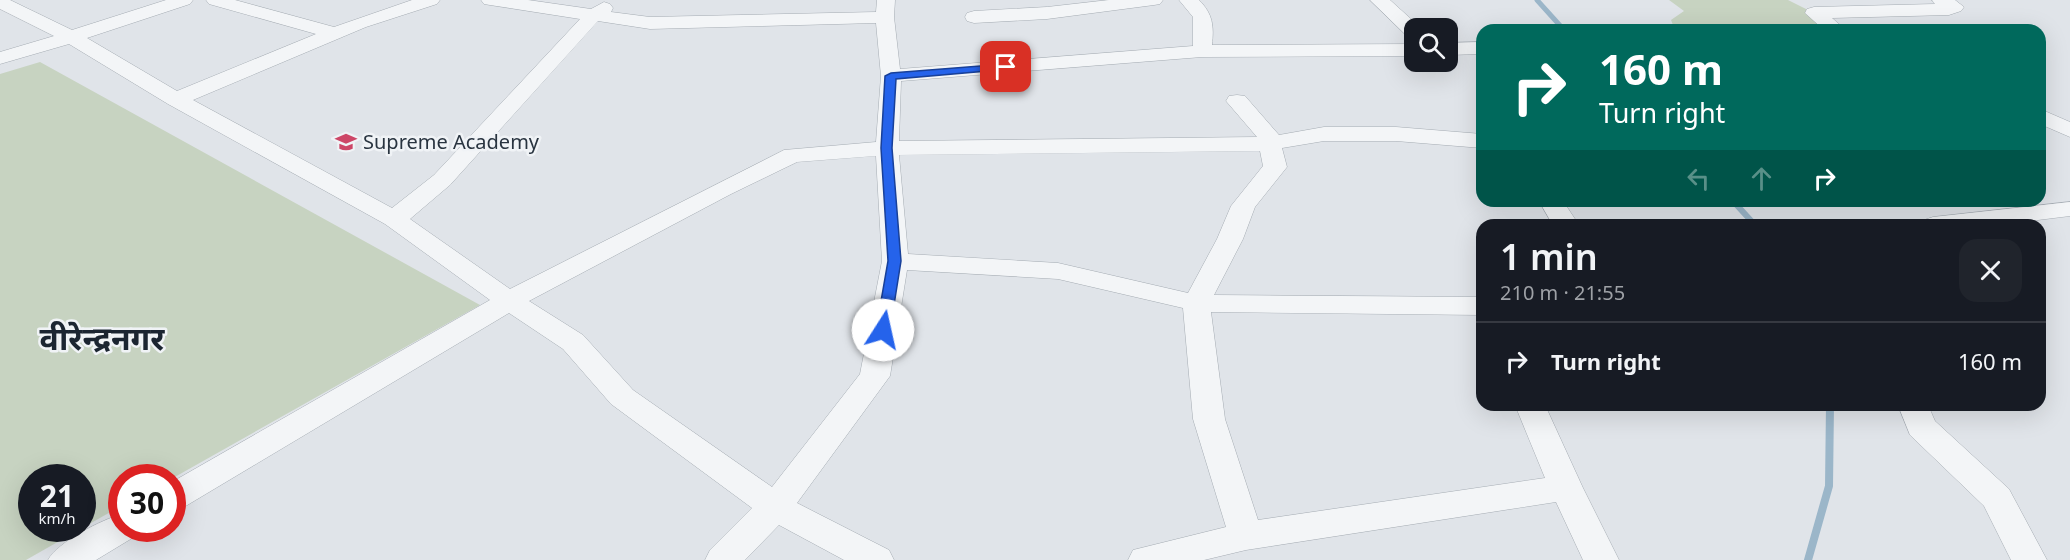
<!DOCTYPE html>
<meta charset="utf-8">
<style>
body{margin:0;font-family:"Noto Sans","Noto Sans Devanagari",sans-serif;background:#20242c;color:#f1f3f6;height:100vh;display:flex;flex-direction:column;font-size:22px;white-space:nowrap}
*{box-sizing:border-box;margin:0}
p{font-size:20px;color:#9ea1a6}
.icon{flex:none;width:33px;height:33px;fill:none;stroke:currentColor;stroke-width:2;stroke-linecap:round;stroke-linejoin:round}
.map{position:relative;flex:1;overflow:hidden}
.sheet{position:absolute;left:1476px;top:219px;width:570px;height:192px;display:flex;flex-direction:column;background:#171b24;border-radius:18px;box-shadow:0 6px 24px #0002}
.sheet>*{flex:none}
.top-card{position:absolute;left:1476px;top:24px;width:570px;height:183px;border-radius:18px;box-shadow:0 6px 24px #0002;background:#00695c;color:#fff;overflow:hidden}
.buttons{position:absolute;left:1404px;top:18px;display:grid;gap:12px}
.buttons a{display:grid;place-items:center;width:54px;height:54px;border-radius:12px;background:#171b24;box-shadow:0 6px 24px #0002;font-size:30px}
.speed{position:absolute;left:18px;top:464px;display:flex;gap:12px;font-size:30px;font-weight:700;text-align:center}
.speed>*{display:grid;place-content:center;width:78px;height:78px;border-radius:50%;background:#171b24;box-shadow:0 6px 24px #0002;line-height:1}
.speed small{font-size:15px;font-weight:400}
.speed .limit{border:9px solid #d22;background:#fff;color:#111}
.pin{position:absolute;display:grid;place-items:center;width:51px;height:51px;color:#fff;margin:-26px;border-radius:12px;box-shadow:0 3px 9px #0006}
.me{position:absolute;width:66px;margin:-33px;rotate:10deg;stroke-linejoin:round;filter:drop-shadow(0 0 4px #0008)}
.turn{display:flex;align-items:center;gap:21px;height:126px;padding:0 24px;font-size:27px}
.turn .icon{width:78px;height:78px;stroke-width:2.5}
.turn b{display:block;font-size:42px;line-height:51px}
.lanes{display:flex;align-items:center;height:57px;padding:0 24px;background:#0003;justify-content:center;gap:30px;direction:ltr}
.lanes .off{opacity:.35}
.round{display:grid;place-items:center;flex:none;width:63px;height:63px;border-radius:18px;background:#20242c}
.summary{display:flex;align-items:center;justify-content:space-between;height:102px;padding:0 24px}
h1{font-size:36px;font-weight:600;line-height:45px}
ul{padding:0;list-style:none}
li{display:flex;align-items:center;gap:18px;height:78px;padding:0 24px;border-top:2px solid #363941}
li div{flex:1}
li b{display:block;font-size:22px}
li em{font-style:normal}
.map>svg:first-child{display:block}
.green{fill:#c7d3c1;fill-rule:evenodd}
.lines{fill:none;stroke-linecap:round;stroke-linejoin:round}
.stream-far2{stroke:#9bb6c9;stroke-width:5}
.stream-far1{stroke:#9bb6c9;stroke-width:6}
.stream{stroke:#9bb6c9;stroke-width:8}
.minor-casing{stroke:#a5acb3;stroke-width:1}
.minor{fill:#f3f5f7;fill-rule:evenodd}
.route{fill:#2563eb;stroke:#184099;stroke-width:1.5}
.labels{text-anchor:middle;stroke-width:5;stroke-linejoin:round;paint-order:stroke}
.poi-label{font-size:20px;fill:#293440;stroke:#f0f3f6;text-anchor:start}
.town-label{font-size:32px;font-weight:bold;fill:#1b2531;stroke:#f0f3f6}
</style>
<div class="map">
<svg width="2070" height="560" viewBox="0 0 2070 560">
<rect width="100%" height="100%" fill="#e0e4e9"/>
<path class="green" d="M1669,0H1788L1806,9L1808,15L1829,30H1675L1671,20L1684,11Z
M40,62L480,305L173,478L122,477L121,506L26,560H0V74ZM32,477H82V528H32Z"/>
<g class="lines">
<path class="stream-far2" d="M1537,0L1564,30"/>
<path class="stream-far1" d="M1733,201L1755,225"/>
<path class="stream" d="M1808,560L1829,486L1830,405"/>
<defs>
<path id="minor" d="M0,0H10L72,30L166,0H193L190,4L87,38L177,91L316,34L209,4L206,0H235L334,27L412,0H440L437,4L366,27L193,100L392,208L434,175L580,19L490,5L484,4L481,0H528L591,9L604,2L610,4L613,8L611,12L650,17L876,12L877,0H895L894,17L900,69L1193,46V17L1179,0H1199C1213,14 1214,26 1212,45L1414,44V56L1202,57L901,81L899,141L1257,137L1226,101L1229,96L1237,95L1245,96L1279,135L1324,127H1396L1482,134V148L1396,141H1324L1282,148L1287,167L1255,207L1243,239L1214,295L1482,297V315L1211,312L1225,419L1258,520L1545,478L1515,405H1545L1583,488L1619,560H1583L1556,502L1246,550L1204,560H1128L1133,550L1226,527L1193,419L1183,308L1058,279L907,270L890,376L797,503L889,550L894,560H844L779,525L745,560H705L710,550L752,508L611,404L563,349L509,313L184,507L172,511V482L490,300L385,224L168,104L69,44L0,64V52L54,36L0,9ZM598,21L650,29L876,23L881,76L876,142L784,150L510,289L410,219L450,185ZM1260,151L1263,166L1231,206L1217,239L1188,293L1058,263L908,254L899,155ZM876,156L882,261L860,374L772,487L633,390L583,335L529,301L731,194L797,162Z
M1109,0H1163L1160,4L1154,5L1047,19L974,23L967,21L965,17L967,13L974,11L1047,7Z
M1370,0H1390L1421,28H1414V38L1407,36Z
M1932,0H1955L1964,7L1961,11L1949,15L1832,18L1846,30H1824L1805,13L1807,9L1814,7L1935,4Z
M1482,42V54L1448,55V43Z
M2040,109L2070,122V137L2040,124Z
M1539,201H1563L1579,225H1553Z
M2070,202V216L1997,225H1920L1924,220L1933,217Z
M1898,405H1928L1935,421L2009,489L2047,560H2011L1984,506L1910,435Z
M122,514V528H139L134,537L96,560H48C58,542 101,520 122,514Z"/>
</defs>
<use href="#minor" class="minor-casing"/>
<use href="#minor" class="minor"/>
</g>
<path class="route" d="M1006,64L1010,65V69L896,79L892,148L901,261L890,330L888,333H878L876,330L888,261L881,148L885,76L891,73Z"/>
<defs>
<symbol id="school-bare" viewBox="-9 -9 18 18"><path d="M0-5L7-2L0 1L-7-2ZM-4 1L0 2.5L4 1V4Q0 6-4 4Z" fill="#cd4667" stroke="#f0f3f6" stroke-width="2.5" paint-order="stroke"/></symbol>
</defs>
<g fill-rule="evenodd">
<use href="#school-bare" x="331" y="127" width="30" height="30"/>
</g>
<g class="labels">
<g class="poi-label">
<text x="363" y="149">Supreme Academy</text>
</g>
<g class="town-label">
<text x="102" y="350">वीरेन्द्रनगर</text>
</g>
</g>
</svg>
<div class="buttons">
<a><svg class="icon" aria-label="search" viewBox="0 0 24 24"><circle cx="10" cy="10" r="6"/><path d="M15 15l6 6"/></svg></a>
</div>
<div class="speed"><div>21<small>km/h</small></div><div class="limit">30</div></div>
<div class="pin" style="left:1006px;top:67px;background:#d93025"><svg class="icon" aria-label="arrive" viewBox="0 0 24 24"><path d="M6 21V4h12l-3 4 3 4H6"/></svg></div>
<svg class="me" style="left:883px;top:330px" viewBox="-20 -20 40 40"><circle r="19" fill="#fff"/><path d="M0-13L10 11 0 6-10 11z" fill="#2563eb"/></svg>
<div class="top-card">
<div class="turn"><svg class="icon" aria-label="right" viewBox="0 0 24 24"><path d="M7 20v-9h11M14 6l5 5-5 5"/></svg><div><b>160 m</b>Turn right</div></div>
<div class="lanes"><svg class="icon off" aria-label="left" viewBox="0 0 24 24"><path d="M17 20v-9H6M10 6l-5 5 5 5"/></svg><svg class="icon off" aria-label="ahead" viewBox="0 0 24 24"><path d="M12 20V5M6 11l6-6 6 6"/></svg><svg class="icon" aria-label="right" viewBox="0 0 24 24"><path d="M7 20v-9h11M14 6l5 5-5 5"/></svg></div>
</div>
<section class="sheet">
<div class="summary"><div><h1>1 min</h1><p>210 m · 21:55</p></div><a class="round"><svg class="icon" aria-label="close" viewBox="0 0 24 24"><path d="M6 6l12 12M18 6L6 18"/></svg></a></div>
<ul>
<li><svg class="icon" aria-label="right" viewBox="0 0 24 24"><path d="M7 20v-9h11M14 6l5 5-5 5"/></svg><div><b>Turn right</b></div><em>160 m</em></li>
</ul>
</section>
</div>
